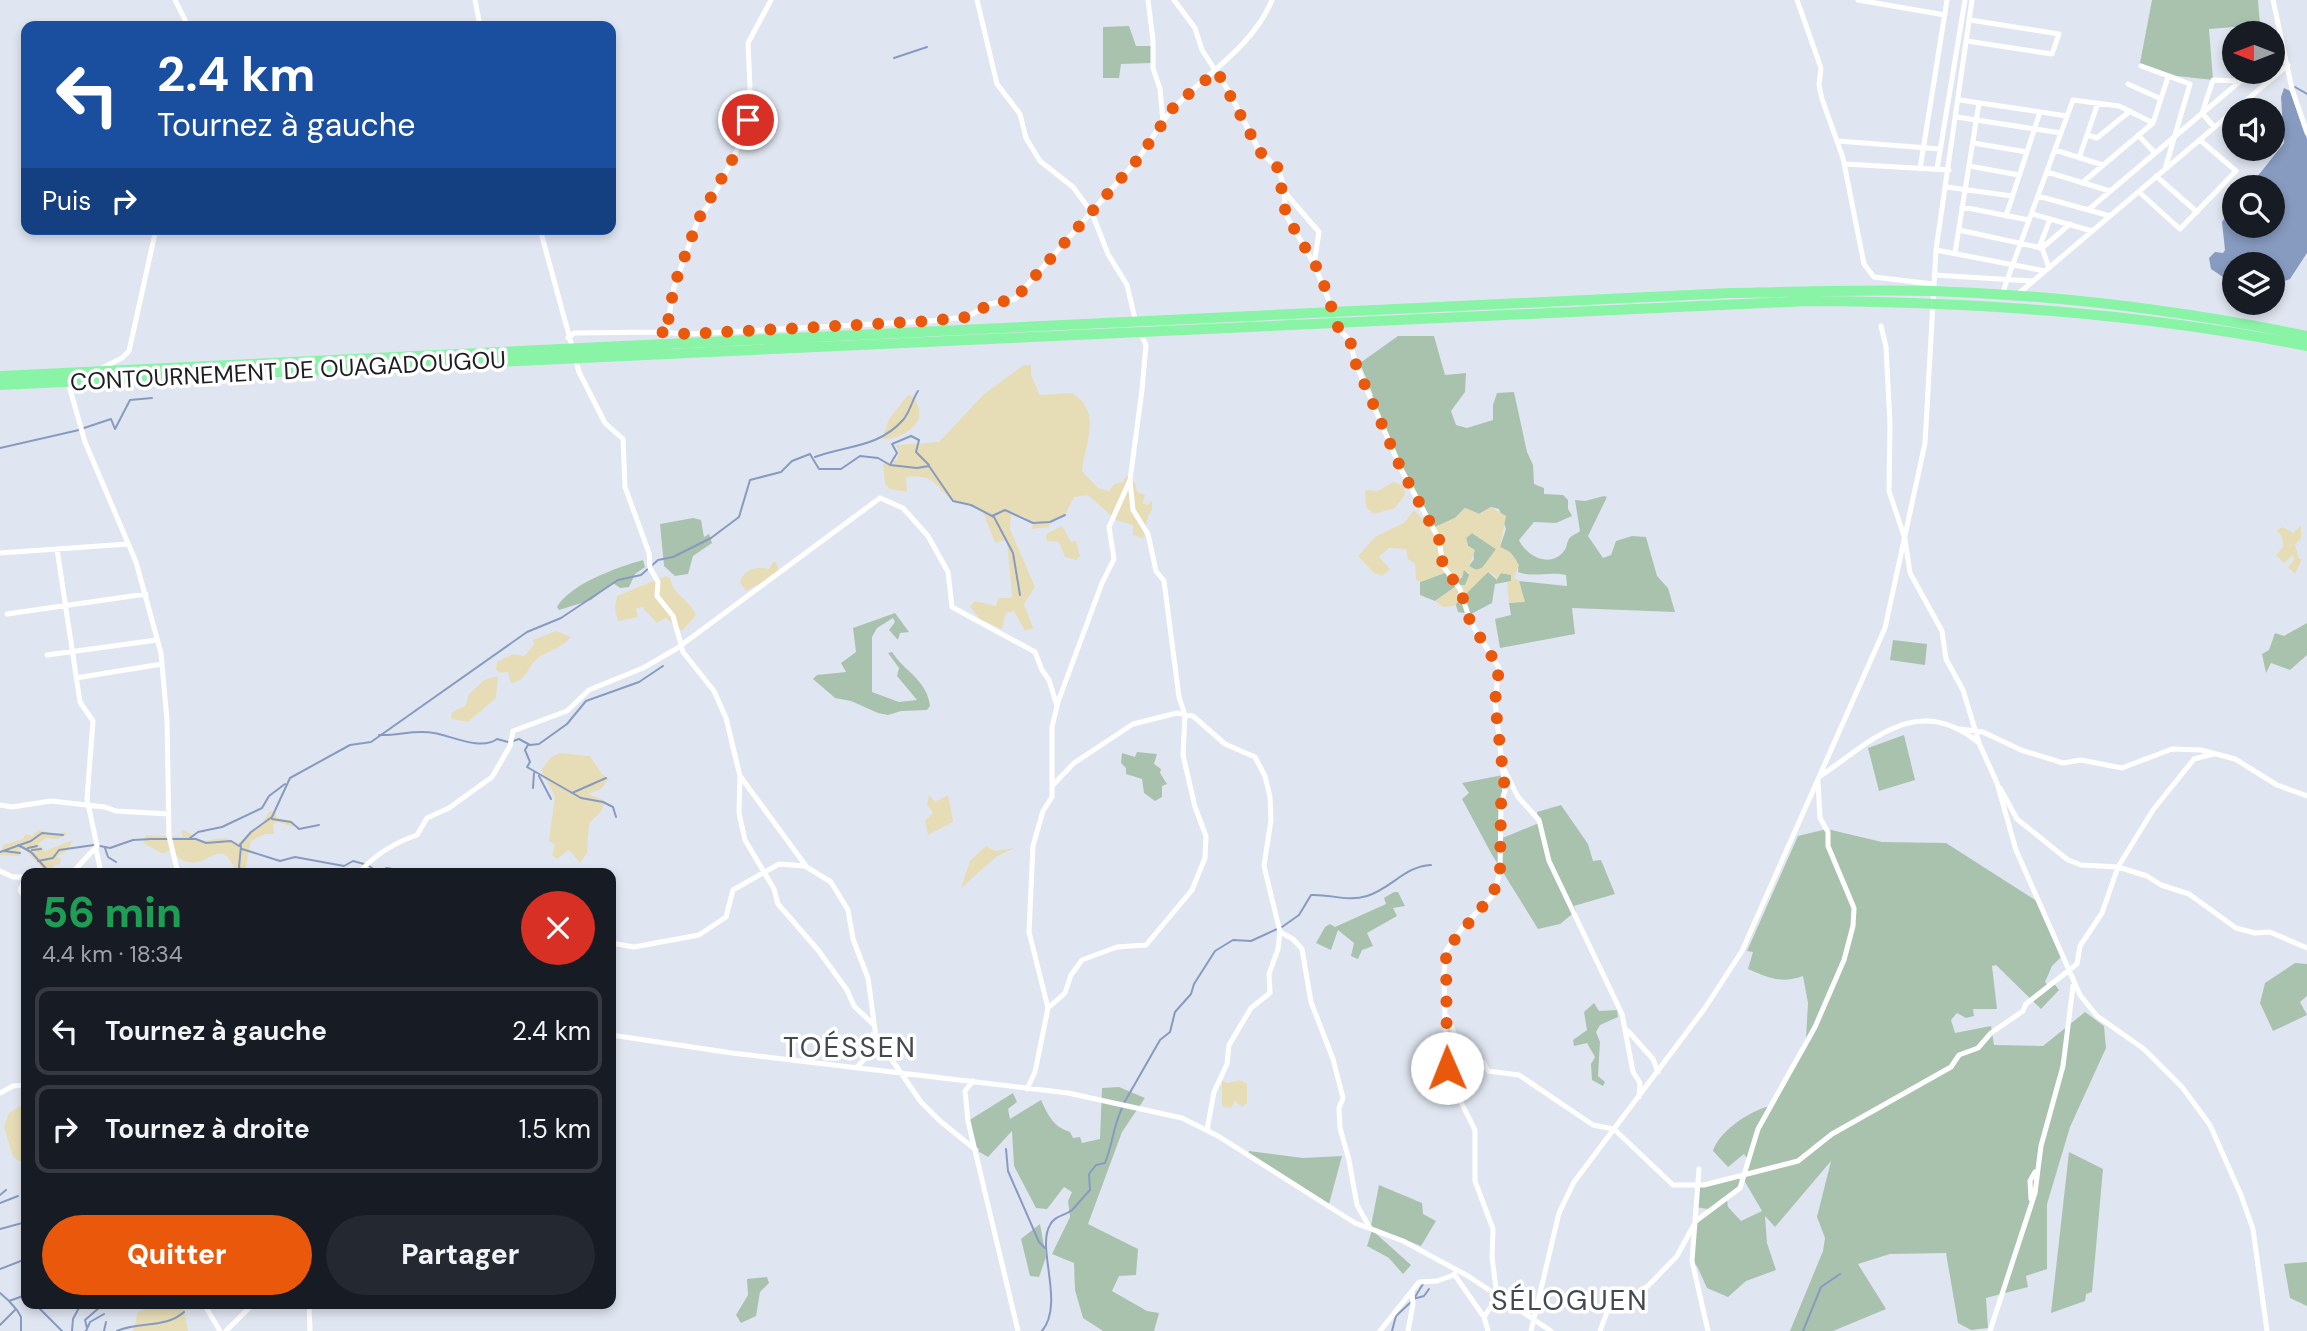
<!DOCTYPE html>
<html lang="fr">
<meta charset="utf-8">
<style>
body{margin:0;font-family:"DM Sans",sans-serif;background:#242831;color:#f1f3f6;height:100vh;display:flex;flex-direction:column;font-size:26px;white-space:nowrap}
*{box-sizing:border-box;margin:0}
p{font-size:23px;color:#9ea1a6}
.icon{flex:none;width:38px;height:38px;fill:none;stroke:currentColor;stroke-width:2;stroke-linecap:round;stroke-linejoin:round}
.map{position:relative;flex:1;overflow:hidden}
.panel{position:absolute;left:21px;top:868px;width:595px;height:441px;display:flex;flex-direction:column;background:#171b24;border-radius:14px;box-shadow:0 4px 10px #0003}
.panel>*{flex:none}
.banner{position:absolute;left:21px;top:21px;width:595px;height:214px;border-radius:14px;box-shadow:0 4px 10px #0003;background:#1a4fa0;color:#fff;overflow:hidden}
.needle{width:46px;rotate:270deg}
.fabs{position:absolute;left:2222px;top:21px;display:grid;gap:14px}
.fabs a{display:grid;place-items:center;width:63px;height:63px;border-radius:50%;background:#171b24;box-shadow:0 4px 10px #0003;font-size:35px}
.pin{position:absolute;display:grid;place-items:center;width:60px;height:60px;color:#fff;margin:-30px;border:4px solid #fff;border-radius:50%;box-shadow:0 2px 7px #0007}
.me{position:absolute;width:77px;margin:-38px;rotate:359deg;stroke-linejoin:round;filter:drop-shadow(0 0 5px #0008)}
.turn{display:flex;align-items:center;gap:24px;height:147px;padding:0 21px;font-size:32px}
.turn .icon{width:91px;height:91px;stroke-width:2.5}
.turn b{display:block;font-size:49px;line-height:60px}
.then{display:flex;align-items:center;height:66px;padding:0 21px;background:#0003;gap:14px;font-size:26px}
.round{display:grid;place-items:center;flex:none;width:74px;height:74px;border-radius:37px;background:#242831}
.overview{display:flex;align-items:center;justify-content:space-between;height:119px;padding:0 21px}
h1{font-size:42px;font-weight:800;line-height:52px;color:#1e9e55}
.cta{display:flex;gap:14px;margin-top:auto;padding:14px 21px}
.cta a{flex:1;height:80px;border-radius:42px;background:#ea580c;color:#fff;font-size:28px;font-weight:800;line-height:80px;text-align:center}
.cta a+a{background:#242831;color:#f1f3f6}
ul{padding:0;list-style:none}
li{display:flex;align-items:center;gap:21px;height:88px;margin:0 14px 10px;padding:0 7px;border:4px solid #363941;border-radius:14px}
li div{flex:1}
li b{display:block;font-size:26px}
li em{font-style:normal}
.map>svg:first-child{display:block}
.green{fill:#a9c2ae;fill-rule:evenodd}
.sand{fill:#e6ddb7;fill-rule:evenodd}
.water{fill:#879bc0}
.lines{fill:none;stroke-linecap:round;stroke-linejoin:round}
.stream{stroke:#879bc0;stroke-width:2}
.minor{stroke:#fff;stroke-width:5}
.highway{stroke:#89f3a6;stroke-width:10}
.route{stroke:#ea580c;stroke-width:12;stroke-dasharray:0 21.6}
.labels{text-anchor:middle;stroke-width:7;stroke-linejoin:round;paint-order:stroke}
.street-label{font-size:24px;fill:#1c1e22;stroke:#fff}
.quarter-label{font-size:28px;letter-spacing:2px;fill:#434851;stroke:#fff}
</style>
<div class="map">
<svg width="2307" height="1331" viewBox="0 0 2307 1331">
<rect width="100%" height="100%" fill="#e0e6f1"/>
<path class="green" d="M2152,0H2258L2260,25L2209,29L2213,80L2177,76L2140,63Z
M1129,26L1136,46H1151V63L1121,64L1119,78H1103V27Z
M1398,336H1434L1445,375L1466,373L1465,392L1451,411L1456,425L1467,428L1493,420V405L1497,393L1514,392L1527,452L1533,465L1534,484L1544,488V494L1563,495L1568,500V509L1572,516L1556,523L1534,522L1519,540C1526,556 1550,569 1564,551C1567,548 1566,545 1568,541C1570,535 1576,535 1580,531L1575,500L1585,501L1604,496L1607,497L1588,536L1603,558L1611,555L1616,541L1632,536L1646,537L1657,576L1668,588L1675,612L1572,608L1575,634L1500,648L1495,619L1511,615L1509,603L1524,601L1519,581L1567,586L1566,575C1549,571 1535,578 1518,572C1520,560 1511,552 1500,547L1506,529L1499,509L1491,507L1479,514L1465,508L1455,518L1433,528L1417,502L1370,397L1373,395L1360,363Z
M693,518L701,520L704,537L709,534L712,543L693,556L688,574L675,576L664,566L660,524Z
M1472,533L1496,549C1495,558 1485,568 1476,570L1469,566L1474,559L1473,549L1468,546L1466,538Z
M643,560L645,567L635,574L629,587L620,588L613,583L591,600L559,610L557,607C570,584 618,567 643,560Z
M1464,570L1471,576L1465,585H1458L1435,601L1420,595V582L1447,572Z
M1488,572L1496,579L1501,573L1512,575V581L1495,584L1492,603L1471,614L1458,612L1455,602Z
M895,613L909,632L900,633L898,640L889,630L895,622L893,618L877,628L872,637V692L899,702L917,700L897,676L899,668L888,653L892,652C905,672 927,680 930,706L927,710L901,711L888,715L878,713L851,701L835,698L813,679L817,675L846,672L841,663L856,652L853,628Z
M2307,623V655L2290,670L2271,663L2266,673L2262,654L2269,650L2275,633L2284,636Z
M1893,640L1927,644L1925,665L1890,660Z
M1904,735L1915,780L1879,791L1868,748Z
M1137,752L1157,754L1154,764L1161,769L1160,773L1167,784L1162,786V797L1155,801L1144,793L1142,779L1126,774V768L1121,763L1122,753L1135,757Z
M1503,775L1500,839L1539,823L1537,812L1561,805L1588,844L1593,861L1601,860L1615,894L1574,906L1576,911L1560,924L1538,929L1491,853L1462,799L1469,793L1462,783Z
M1827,829L1882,842L1946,843L2040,903L2062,956L2052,966L2045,982L2048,986L2053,982L2059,990L2041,1009L1996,965L1992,966L1997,1009H1973L1974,1016L1966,1018L1957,1013L1951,1020L1955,1033L1991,1026L1994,1045L2043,1046L2085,1012L2104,1026L2106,1048L2070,1127L2047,1204V1269L2026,1276L2028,1287L1986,1298L1988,1328L1971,1330L1958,1323L1946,1253L1890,1254L1858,1264L1886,1309L1833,1331H1790L1823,1251L1825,1238L1817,1217L1831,1161L1775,1227L1765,1216L1767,1243L1776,1270L1746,1281L1728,1297L1707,1288L1697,1266L1693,1265L1694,1223L1708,1209L1695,1207L1697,1186L1745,1172L1749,1161L1744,1154L1728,1167L1713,1151C1719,1131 1751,1110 1770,1106L1806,1038L1808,1003L1803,976C1781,984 1769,978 1748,969L1753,952L1747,951L1798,836ZM1744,1180L1762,1211L1741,1221L1728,1207L1727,1199Z
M1394,892H1398L1405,906L1393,908L1397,916L1367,933L1373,946L1362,950L1358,959L1351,956L1354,943L1338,930L1331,950L1316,943L1325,927L1330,924L1335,927L1386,904L1384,898Z
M2295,963L2307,964V996L2300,1002L2307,1015L2273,1031L2260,1003L2265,983Z
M1594,1003L1599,1011L1617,1010L1618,1017L1600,1025L1596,1032L1600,1042L1598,1076L1605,1082L1603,1086L1592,1080L1591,1064L1595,1057L1587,1043L1574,1046L1573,1040L1587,1030L1584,1012Z
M1119,1087L1145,1098L1122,1132L1088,1224L1138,1249L1136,1275L1119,1276L1112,1291L1147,1311L1159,1313L1154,1331H1103L1083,1318L1075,1290L1074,1263L1052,1254L1070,1217L1068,1201L1072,1192L1064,1187L1047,1209L1036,1208L1014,1166L1012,1131L988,1157L976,1150L968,1121L1013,1093L1017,1102L1008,1109L1010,1119L1041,1100C1048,1116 1054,1127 1070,1132L1073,1138L1080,1137L1082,1143L1100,1139L1102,1088Z
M1249,1151L1303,1158L1342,1156L1329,1204L1248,1153Z
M2069,1152L2103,1169L2092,1292L2086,1294L2085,1301L2051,1313Z
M1379,1185L1422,1203L1423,1214L1436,1221L1421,1246L1371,1226Z
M1040,1224L1046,1257L1039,1277L1030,1276L1021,1239Z
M1372,1230L1411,1265L1403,1274L1389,1258L1367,1246Z
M2307,1262V1306L2290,1298L2284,1264Z
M767,1277L769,1283L760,1292L756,1316L741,1323L736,1315L748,1295L747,1279Z"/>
<path class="sand" d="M1024,365H1031V375L1040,395L1072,393C1103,413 1085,442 1082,471L1098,488L1109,491L1114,484L1123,482L1127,475L1135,483L1137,492L1145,495L1143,503L1147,505L1152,501V510L1148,516L1143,538L1133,535V525L1116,520L1088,495L1074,497L1065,515L1050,522L1049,527L1032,529L1033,523L1023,516L1011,514L1010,529L1035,587L1024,604L1033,628L1025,631L1014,611L1006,613L1002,629L980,619L970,607L975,601L996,606L998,598H1011L1012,595L1007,542L1005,540L995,543L983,512L971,505L953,501C934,485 935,474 906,477L907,492L890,489L885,484L883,464L897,460L899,453L896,445L939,442L984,394Z
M908,395L915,398C916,402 918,405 919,409C923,428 897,440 882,439L889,419Z
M1393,482L1404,486L1405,495L1395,508L1374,514L1366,507L1365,490L1378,491Z
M1491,507L1506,516L1500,547L1510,552L1519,565L1514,577L1519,581L1525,602L1509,603L1507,582L1511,581V575L1501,573L1496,581V576L1488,572L1454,606L1443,607L1435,601L1458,585H1465L1470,573L1464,570L1462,578L1454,580L1447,572L1420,582L1416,580L1415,564L1408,559L1406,549L1389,548L1379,557L1390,569L1382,576L1374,573L1358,556L1376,536L1404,523L1414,510L1423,520L1428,519L1433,528L1455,518L1465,508L1479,514ZM1472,533L1496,549L1482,568L1476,570L1469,566L1475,550L1468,546L1466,538Z
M2301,525V539L2295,544L2299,559H2302L2295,574L2288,567L2294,560L2293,555L2284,563L2276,555L2283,547L2282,536L2276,530L2283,527L2293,533Z
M1062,526L1071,542L1076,541L1080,556L1076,560L1065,557L1059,542L1047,541L1046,534Z
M773,562H776L780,573L746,591L740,582C743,570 758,565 769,569Z
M666,576L670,578C673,595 689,599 696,615L682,631L666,618L657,623L642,607L636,609L638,617L618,621L615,609L617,596Z
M556,631L571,637C562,648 549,650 538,658C526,667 529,680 511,683L508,672L500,673L496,670L497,662L513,654L524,656L534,645L533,640Z
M498,676L496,698L468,722L452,719L451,713L466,705L469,694L484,680Z
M560,753L590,756L602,774L609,779L601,789L588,794L604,800C605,812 596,815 589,824L587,853L580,863L569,850L557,859L552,855L555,845L549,841L555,796L541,770L551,757Z
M929,795L935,802L948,795L953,822L928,835L925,821L933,813L927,804Z
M270,811L276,813L277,818L293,821V827L278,822L273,824L274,834H265L251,841L246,867L241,873H236C218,824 205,888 170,850L163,854L143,843L146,835L183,837L181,831L184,830L202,841L225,838L238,843L262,823Z
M38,830L56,834L65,832L67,835L57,839L46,838L38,844L45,851L73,840L67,851L57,856L61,859L60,864L54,865L50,871L46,872L23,848L18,849L21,852L19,856L0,855L3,845L23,839L25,834L32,836Z
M986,846L996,851L1014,848L996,857L961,888L970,861Z
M1240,1080L1247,1084V1103L1242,1107L1235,1101L1231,1108L1222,1106V1081L1228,1083Z
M26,1103V1160L19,1161L13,1157L4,1127L9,1113Z
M156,1304H183L188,1331H133L138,1312Z"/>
<path class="water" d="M2284,88L2290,91L2307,139V253L2290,279L2274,285L2273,264H2235V276L2223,277L2211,269L2209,258L2215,252L2223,253L2225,250L2222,222L2232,207L2235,205V226H2273V187H2249L2284,143L2281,97Z"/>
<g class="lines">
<path class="stream" d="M894,58L927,47
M2295,87L2307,94
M84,428L111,419L115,429L130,400L152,398
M0,448L79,430
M815,457C847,445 878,448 903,420C910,412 912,400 918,391
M891,463L897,453L892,444L911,436L919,440L916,452L929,465
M992,516L1005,510L1033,523L1050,522L1065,515
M379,735C398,736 415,729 434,733C452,736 481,751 497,739L508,742
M513,741L519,739L530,745L539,744L567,724L586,701L639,682L663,666
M528,745L525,750L530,762L527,767L581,798L603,802L613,807L616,817
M539,776L551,799
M533,788L534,773
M572,793L606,778
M272,819L291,822L299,829L319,825
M190,838L198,832L222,827L262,808L269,796L285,784
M18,845L31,852L50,873
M100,846L110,848L133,840L151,839H196L206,843L231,841L239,846L251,832L272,817L290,778L350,745L371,742L527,632L561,618L618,580L641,575L658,560L673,557L711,538L739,517L750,480L781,472L792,461L810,454L819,469H841L860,456L878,458L890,465L917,468L929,466L953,501L971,505L994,517L1013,553L1020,595
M241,846L239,867L242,873
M28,848L37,846
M105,848L108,857L116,862
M242,849L280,861L295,857L344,866L353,861L364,864
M32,850L41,849
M4,851L20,853
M0,852L31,841L42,833L63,835
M38,861L53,858L59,850L94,845
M369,866L378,872L387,868L392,869
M1282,927L1299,915L1311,895C1331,894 1347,902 1367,896C1392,888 1405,866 1431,865
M1124,1103L1160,1040L1170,1032L1175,1012L1191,994L1194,984L1215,951L1233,940L1251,941L1277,929
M1006,1149L1008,1171L1039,1242L1046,1249
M0,1195L6,1190
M0,1203L18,1196
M0,1229L26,1222
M0,1269L26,1259
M0,1293L9,1301L26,1295
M1415,1297L1423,1284
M1413,1299L1424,1296L1429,1289
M35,1304L62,1331
M17,1310L21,1317V1331
M0,1325L16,1309L9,1301
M87,1328L85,1320L100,1307
M72,1331L73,1319L81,1304
M86,1331L90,1322L104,1314
M104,1331L106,1322
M117,1331C139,1321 165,1329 184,1312
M1042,1331C1065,1303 1036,1248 1050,1225C1055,1215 1065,1216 1072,1210C1078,1204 1084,1196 1090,1190L1089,1174L1096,1165L1105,1163C1113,1143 1113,1127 1122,1108
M1392,1331L1396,1316L1412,1301
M1803,1331L1821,1287L1840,1274"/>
<path class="minor" d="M175,0L188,26
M475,0L480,26
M977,0L997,84L1020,114L1026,138L1040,161L1073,187L1092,213L1108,254L1127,285L1136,323
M1174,0L1195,28L1202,50L1228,90L1260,152L1278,168L1287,195L1319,232L1314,264L1334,313
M1797,0L1821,68L1819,85L1822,99L1843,158L1864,264L1874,277L1933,284
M1858,0L1945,15
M2273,0L2292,89L2307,133
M1967,41L2052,54L2059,34L1970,20
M2141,66L2190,84L2165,169
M2128,84L2161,99
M1960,100L2067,116
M1957,117L2061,133
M1163,121C1196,78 1250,53 1272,0
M2214,127L2202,113L2213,80L2239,81
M2087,135L2097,138L2130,111
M2138,135L2155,153
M1838,141L1940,149
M1973,143L2027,152
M2055,150L2103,165
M2079,158L2098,103
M1845,164L1949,170
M1969,166L2019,175
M1920,169L1947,0
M1937,169L1965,0
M2047,172L2110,191
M2156,176L2197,212
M2082,183L2153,123L2168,77
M1946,187L2012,196
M2139,192L2180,229L2236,171L2200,140
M1284,193L1286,215L1313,262
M2038,196L2110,216
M1962,207L2029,220
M2088,210L2251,72
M2032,214L2092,231
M2006,216L2040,112
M540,229L579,372L605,423L623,439L625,487L649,553L650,568L658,582L657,596L673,616L683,652L714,691L726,718L740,776L739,813L745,840L774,889L778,904L818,950L847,990L854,1006L873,1024
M1959,230L2042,248L2049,268
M2039,248L2050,219
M2042,248L2070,224
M1936,250L2045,271
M1955,253L1979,103
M1934,275L2032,281
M2002,294L2073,100L2119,106L2153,123
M2018,294L2288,65
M1337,323L1339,330L1350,340L1355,362L1401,469L1439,539L1443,566L1460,589L1470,621L1499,668L1495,702L1505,790L1501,804L1500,871L1494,894L1463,927L1446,951L1444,974L1446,1062L1451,1082L1475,1130V1181L1493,1229L1492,1257L1497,1297L1484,1317
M1881,326L1886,347L1890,424L1889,491L1905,539L1910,573L1942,631L1946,659L1963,690L1979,743L1997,783L2016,850L2080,995L2097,1016L2144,1049L2182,1087L2210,1125L2241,1195L2253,1229L2267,1331
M659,332L687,334L930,321L967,317L990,304L1015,299L1139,158L1163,121L1160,89L1153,68V40L1148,0
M568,338L574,333L659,332L667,328L674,287L698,220L712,200L746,132V105L750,88L748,43L771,0
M96,371L122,358L129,351L156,229
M68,382L85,442L136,562L161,653L167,720L169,836L178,873
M57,549L80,702L93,721L87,799L97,846L72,873
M0,553L128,544
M7,614L146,594
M47,655L157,640
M76,678L162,664
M1960,729L1983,732L2021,750L2063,763L2081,760L2122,768L2172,749L2201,750L2235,759L2277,785L2307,796
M1504,769L1518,797L1539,820L1549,861L1622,1014L1633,1072L1640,1083L1639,1097
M740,776L806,866
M1819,777C1871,742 1917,691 1979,743
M1052,786L1074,763L1133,724L1177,713L1193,716L1225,744L1255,757L1265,776L1270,797L1271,820L1264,866L1280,932L1278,949L1269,974L1270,993L1251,1008L1229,1045L1227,1064L1214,1092L1207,1130
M2000,788L2017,819L2068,860L2081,865L2118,867L2147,876L2161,885L2189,894L2236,928L2255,933L2270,932L2307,948
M0,805L12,807L51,801L105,807L116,811L169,814
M96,849L101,873
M0,871L13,877H26
M359,873C374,855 394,843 417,835L427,818L449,808L492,777L510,746L513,731L567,711L589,690L643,668L676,649L880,498L903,508L928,536L948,572L952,607L1035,652L1042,670L1049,680L1057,706
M26,877L20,890L26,900
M1280,932L1293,939L1302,949L1311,1002L1333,1059L1343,1098L1339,1108L1340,1128L1349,1160L1357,1205L1370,1228
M611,943L634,947L699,935L726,917L733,890L779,864L805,866L831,882L848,910L853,939L868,978L876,1037L921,1102L940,1121L976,1150
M1048,1008L1065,993L1071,975L1082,960L1117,947L1146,945L1192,890L1205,858L1206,836L1195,807L1183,755L1185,715L1179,697L1164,581L1156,571L1148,534L1133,510L1130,480
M1447,1017C1459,1037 1455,1058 1483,1062L1488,1071L1519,1075L1593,1125L1614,1129L1673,1185H1704L1798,1161L1832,1134L1951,1067L1959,1055L1978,1048L1991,1033L2023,1011L2026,1004L2077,964L2080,946L2102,913L2118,867L2153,810L2194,759L2213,754
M1628,1031L1653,1059L1658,1072
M611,1035L732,1053L1068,1093L1182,1118L1218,1136L1355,1223L1403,1241L1468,1276L1551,1331
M857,1067L870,1053L873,1034
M973,1081L965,1091L968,1121L1018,1331
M1027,1089L1035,1072L1048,1008L1029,932L1033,846L1043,811L1052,797V727L1058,702L1102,583L1114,559L1109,527L1130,480L1142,390L1146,345L1140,332
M0,1093L13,1086L26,1085
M1699,1169L1692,1261L1708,1331
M2031,1199L2030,1181L2035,1172
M1454,1274L1484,1317L1488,1331
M204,1304L220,1331
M309,1304L310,1331
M226,1331L253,1304
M1380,1331L1419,1282L1437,1281L1454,1275
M1408,1331L1413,1304L1412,1293
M1531,1331L1559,1213L1574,1182L1705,1008L1742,951L1885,628L1925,443L1936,250L1972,0
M1600,1331L1611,1301L1639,1292L1649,1285L1677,1256L1696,1221L1740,1188L1758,1129L1815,1027L1844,960L1853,926L1854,908L1828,846V832L1820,818L1818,782
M1990,1331L2035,1193L2041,1146L2063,1066L2073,986"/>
<path class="highway" d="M0,376L1730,293C1797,292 1865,289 1932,291C2057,295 2185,311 2307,336
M0,385L1808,301C1976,302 2141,313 2307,346"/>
</g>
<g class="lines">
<path class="route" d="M748,120L740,146L698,220L674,286L667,328L659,332L687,334L930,321L967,317L990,304L1015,299L1139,158L1175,105L1217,71L1260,152L1278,168L1286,215L1320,273L1339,330L1350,340L1355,362L1401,469L1439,539L1443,566L1460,589L1470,621L1499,668L1495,702L1505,790L1501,804L1500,872L1493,894L1446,950L1447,1068"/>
</g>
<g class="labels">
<g class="street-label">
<text transform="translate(288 371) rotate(-3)" y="8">CONTOURNEMENT DE OUAGADOUGOU</text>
</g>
<g class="quarter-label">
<text x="850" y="1057">TOÉSSEN</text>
<text x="1570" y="1310">SÉLOGUEN</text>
</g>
</g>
</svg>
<div class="fabs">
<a><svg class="needle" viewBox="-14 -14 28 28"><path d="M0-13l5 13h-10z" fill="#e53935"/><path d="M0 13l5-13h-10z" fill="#9ea1a6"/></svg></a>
<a><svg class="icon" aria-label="sound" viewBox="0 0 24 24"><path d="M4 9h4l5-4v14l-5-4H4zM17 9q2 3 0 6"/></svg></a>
<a><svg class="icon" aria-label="search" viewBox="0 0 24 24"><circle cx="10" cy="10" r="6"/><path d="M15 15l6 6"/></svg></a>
<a><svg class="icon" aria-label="layers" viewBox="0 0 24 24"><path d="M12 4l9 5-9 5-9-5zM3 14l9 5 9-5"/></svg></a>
</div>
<div class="pin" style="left:748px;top:120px;background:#d93025"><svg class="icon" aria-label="arrive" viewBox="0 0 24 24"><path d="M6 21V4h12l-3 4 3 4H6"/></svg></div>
<svg class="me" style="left:1447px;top:1068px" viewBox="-20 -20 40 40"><circle r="19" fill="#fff"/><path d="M0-13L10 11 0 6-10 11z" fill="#ea580c"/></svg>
<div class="banner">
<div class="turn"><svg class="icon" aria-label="left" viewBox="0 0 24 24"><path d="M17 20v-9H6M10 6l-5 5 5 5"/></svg><div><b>2.4 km</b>Tournez à gauche</div></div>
<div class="then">Puis<svg class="icon" aria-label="right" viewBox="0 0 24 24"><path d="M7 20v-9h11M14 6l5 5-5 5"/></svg></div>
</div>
<section class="panel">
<div class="overview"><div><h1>56 min</h1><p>4.4 km · 18:34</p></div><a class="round" style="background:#d93025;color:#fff"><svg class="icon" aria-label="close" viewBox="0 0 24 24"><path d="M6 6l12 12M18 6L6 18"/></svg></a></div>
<ul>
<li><svg class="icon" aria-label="left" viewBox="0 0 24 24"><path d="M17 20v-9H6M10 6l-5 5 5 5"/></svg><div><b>Tournez à gauche</b></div><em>2.4 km</em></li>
<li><svg class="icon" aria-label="right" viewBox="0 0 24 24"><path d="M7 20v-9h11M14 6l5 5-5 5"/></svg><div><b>Tournez à droite</b></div><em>1.5 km</em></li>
</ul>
<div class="cta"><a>Quitter</a><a>Partager</a></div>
</section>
</div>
